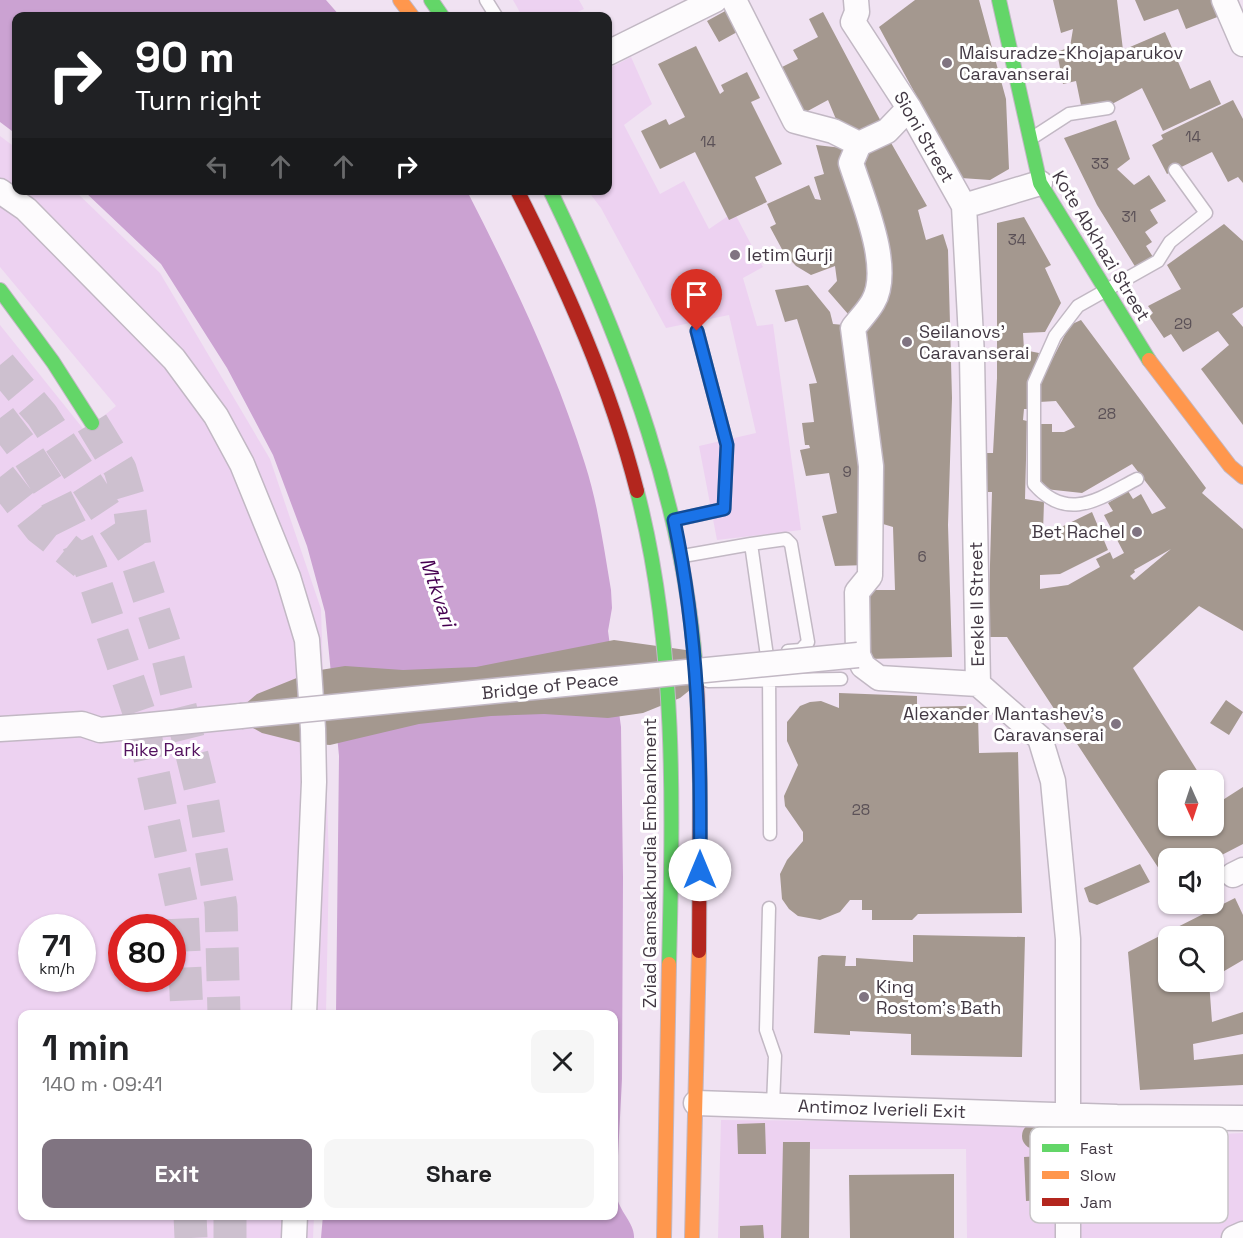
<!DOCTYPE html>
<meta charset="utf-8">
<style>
body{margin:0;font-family:"Space Grotesk",sans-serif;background:#f6f6f6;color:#202124;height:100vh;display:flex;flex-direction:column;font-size:22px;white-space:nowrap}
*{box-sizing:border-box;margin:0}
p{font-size:20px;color:#757577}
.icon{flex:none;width:33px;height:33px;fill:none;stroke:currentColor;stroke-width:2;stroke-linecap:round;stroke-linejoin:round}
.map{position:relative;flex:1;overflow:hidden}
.sheet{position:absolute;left:18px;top:1010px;width:600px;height:210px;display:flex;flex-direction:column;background:#fff;border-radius:12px;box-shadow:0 2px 4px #0004}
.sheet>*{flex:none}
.guide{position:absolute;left:12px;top:12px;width:600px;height:183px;border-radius:12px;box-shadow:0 2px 4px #0004;background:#202124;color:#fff;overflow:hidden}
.needle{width:39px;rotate:177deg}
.fabs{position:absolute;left:1158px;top:770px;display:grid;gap:12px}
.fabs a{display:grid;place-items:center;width:66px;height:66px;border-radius:12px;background:#fff;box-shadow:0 2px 4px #0004;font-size:30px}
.speed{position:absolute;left:18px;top:914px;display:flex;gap:12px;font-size:30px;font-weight:700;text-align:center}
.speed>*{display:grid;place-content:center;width:78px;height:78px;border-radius:50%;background:#fff;box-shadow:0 2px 4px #0004;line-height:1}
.speed small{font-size:15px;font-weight:400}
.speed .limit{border:9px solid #d22;background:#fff;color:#111}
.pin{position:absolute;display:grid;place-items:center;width:51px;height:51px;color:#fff;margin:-62px -26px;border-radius:50% 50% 50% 0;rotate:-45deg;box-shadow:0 0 6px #0007}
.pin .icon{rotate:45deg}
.me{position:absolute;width:66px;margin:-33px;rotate:0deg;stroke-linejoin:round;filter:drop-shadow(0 0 4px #0008)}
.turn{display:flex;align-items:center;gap:21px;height:126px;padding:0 24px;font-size:27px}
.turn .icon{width:78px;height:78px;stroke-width:2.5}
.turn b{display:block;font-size:42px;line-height:51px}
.lanes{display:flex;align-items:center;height:57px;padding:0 24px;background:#0003;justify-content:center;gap:30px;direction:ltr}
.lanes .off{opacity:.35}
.round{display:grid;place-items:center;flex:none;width:63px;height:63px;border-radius:12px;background:#f6f6f6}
.summary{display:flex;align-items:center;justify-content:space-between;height:102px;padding:0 24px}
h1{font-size:36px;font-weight:700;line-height:45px}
.primary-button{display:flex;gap:12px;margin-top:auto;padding:12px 24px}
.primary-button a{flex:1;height:69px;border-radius:12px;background:#807481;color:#fff;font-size:24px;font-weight:700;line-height:69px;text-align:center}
.primary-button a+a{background:#f6f6f6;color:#202124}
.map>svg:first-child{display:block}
.green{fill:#edd2f1;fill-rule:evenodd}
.water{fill:#cba2d2}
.building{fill:#a4988f;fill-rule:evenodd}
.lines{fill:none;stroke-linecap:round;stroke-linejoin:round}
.primary-tunnel{stroke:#cdc0cf;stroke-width:33;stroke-dasharray:33 16;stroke-linecap:butt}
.lane-casing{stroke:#c2b8c4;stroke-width:15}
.street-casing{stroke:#c2b8c4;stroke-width:27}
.fast-casing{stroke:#c2b8c4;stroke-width:16}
.slow-casing{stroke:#c2b8c4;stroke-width:16}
.jam-casing{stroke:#c2b8c4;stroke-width:16}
.lane{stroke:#fdfbfd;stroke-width:12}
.street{stroke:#fdfbfd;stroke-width:24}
.fast{stroke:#63d668;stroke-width:14}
.slow{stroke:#ff974d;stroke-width:14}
.jam{stroke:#b3261e;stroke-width:14}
.street-bridge-casing{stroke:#c2b8c4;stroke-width:27;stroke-linecap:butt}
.street-bridge{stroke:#fdfbfd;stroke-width:24}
.route-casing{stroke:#114b97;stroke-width:15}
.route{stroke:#1a73e8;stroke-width:10}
.poi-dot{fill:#807481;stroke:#fff;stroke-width:2}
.labels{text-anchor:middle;stroke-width:6;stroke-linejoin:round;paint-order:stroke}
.number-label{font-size:15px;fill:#5b5157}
.poi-label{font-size:18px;fill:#433944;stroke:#fff;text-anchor:start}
.street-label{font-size:18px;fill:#433944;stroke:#fff}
.park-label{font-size:18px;fill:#53125e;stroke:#fff}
.water-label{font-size:20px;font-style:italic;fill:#450050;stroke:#fff}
.key{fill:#fff;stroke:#c7c4c7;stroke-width:1.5}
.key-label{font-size:16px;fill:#433944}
</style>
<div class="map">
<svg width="1243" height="1238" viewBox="0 0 1243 1238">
<rect width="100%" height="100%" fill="#f0e2f2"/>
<path class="green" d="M513,0H579L584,9L569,16H522Z
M631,57L652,104L624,125L660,194L684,181L709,229L734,212L763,267L743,278L757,326L773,324L801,530L717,540L699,446L756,433L729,315L666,328L601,208L588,191L608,190V69Z
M0,136L16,148V190L75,191L160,273L270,459L321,609L329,863L326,1014H22V1215H314L313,1238H0V325L85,431L116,406L0,267ZM32,927H82V978H32ZM122,927H172V978H122Z
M721,1120L1058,1123L1057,1238H967L966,1149H800L798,1238H718Z
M1243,1133V1232L1228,1238H1080L1085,1152L1100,1140Z"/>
<path class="water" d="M0,0H326L340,16H16V134L0,122Z
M84,191H467C512,279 556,370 585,464C598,504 604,549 611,590L612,608L608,631L621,727L623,877L622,1079L616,1194C619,1212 635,1223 634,1238H321L323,1215H614V1014H336L339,756L325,612L307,546L273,455L227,368L161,264Z"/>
<path class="building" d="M915,0H979L1006,99L1009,169L990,180L961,178L879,27Z
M1053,0H1117L1123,50L1165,32L1190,89L1210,80L1221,104L1163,131L1142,88L1112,104L1082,110L1076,81L1063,84L1057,52L1070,47L1073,29L1061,33Z
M1135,0H1214L1220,16L1186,29L1178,9L1144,21Z
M727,10L739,31L719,42L707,21Z
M823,12L877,114L884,127L843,136L828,100L804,113L780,68L798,59L793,50L818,37L809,19Z
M696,46L720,94L724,91L721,85L747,72L760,98L751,102L782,164L755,177L767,202L729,220L695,152L660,169L641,131L666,119L669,125L685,117L658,64Z
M1233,100L1243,119V183L1238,177L1228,182L1212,152L1167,174L1152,145L1163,139L1161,135Z
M1116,120L1130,159L1117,169L1134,185L1149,175L1166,201L1150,210L1158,223L1145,232L1152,242L1146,246L1153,257L1136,268L1097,205L1064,138Z
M890,141L927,206L918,210L926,240L943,234L948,250L952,398L948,525L952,657L867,659L865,590H895L893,527L883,524L873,412L862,328L881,301L855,164L862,149Z
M816,145L851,149L870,239L872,299L848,314L828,291L837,281L835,266L811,275L796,266L784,253L770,227L776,224L767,204L809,185L815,199L821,200L814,177L824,174Z
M1024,217L1051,265L1045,268L1061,303L1045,332L1023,333L1024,350L1039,353L1031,380L1028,409H1024L1023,420L1027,421L1025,499L1044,502L1043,532L1053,531L1092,512L1108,550L1060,574L1040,575V589L1068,585L1100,567L1096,559L1110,552L1113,559L1124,553L1104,515L1113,511L1108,503L1128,491L1133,499L1141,494L1152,514L1166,508L1132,464L1082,493L1045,489L1040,481V424H1052V432H1064L1075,427L1056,401L1039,402L1040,383L1070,325L1081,320L1206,488L1202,493L1243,529V631L1199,606L1133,668L1203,780H1168V825H1214V796L1218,803L1243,787V844L1214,859L1168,858V876L1165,878L1007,637H988L992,492H984L985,453H993L997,378V223ZM1171,549L1134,580L1130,576L1135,572L1134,570Z
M1224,224L1243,241V307L1232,314L1243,327V425L1201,369L1229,345L1218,331L1183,352L1171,334L1164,338L1149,316L1153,313L1148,306L1181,289L1167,265Z
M808,285L830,312L833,324L844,325L854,378L867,565L835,566L822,516L837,513L829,473L806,476L800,450L810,448L809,445H805L802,423L814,422L809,384L817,383L797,319L785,322L775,290Z
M614,640L686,650L710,674L680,698L643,713L608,718L544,714L491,716L419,724L330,745L302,743L262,733L244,723L243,706L257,694L314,671L345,666L403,670L476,667Z
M839,693L917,696V707L966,706L978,715L979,753L1018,752L1022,913L918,914L912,920H872V910H862V900H850L840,912L820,920L798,916L789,909L782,899L780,874L787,860L803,841V832L785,806L784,796L798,765L787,741V722L800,706L810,702L821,701L839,708Z
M1226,700L1243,712L1229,735L1210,723Z
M1140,864L1150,882L1097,905L1089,902L1084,888Z
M1235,898L1243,915V960L1214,977V936H1168V981H1209L1212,1022L1243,1012V1034L1193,1044L1194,1060L1243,1054V1085L1140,1090L1128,952Z
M913,935L1025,937L1022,1057L911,1055V1034L850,1031V1035L814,1033L818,957L822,955L846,956L845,966H856V958L913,962Z
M765,1123L766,1154H738L737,1124Z
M1022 1136a13 13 0 1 1 26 0a13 13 0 1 1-26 0Z
M783,1142H810L809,1238H781Z
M1042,1156L1043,1200L1026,1201L1024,1157Z
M954,1174V1238H850L849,1175Z
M763,1225L764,1238H740V1226Z"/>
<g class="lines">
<path class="primary-tunnel" d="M0,365L42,415L136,558L165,646L201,791L221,906L224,1014
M0,418L26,452L56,498L90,567L142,721L182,907L187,1014
M92,423L120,469L128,496L135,547
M0,477L40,528L84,563
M190,1215L191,1238
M230,1215V1238"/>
<defs>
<path id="lane" d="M486,0L496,16
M1032,138L1069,114L1108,108
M1137,479C1100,498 1068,523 1034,484V383L1055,336L1078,306L1158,261L1170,242L1206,213L1175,170
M675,520L724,509L727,445L697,331
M751,544L786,539L791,544L808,642L801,650L788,651
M683,556L751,544L769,670L770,834
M708,681L841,679
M769,908L766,1030L775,1056L773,1105"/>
<path id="street" d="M734,0L795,121L833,131L859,144L887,131L909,108
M856,0L857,12L853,22L909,108L964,206L1040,183
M1224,0L1243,44
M608,53L715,0
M859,144L851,163C862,198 893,268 873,302C868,311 860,319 853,328L871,466L870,576L857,592L858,655L863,666L879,678L978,684
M0,191L26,209L174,359L216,416L242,464L288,577L307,640L313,729L314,782L304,1014
M964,206L972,356L978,684L1040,738L1053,781L1068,939V1238
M0,729L82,724L100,730L241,716
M1233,875L1243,870
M696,1103L1117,1117L1243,1118
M294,1238L295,1215
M1234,1238L1243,1234"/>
<path id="fast" d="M431,0L442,16
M999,0L1040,183L1149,360
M550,190C626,348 687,511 697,687
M0,290L53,362L92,423
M637,491C677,645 673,806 669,964"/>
<path id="slow" d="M400,0L412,16
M1149,360L1230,466L1243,477
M664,1238L669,964
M692,1238L699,951"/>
<path id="jam" d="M517,190C566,287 610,385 637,491
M697,687L700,784L699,951"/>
</defs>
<use href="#lane" class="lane-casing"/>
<use href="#street" class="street-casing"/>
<use href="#fast" class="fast-casing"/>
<use href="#slow" class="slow-casing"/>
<use href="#jam" class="jam-casing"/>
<use href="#lane" class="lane"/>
<use href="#street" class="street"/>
<use href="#fast" class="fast"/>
<use href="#slow" class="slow"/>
<use href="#jam" class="jam"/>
<defs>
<path id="street-bridge" d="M241,716L858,655"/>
</defs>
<use href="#street-bridge" class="street-bridge-casing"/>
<use href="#street-bridge" class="street-bridge"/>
</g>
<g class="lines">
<defs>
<path id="route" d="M697,331L727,445L724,509L674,520C699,640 701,748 700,870"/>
</defs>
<use href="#route" class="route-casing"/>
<use href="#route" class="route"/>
</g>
<g class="poi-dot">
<circle cx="947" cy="63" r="6"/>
<circle cx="735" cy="255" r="6"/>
<circle cx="907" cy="342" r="6"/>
<circle cx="1137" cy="532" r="6"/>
<circle cx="1116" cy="724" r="6"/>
<circle cx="864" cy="997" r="6"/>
</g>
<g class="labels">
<g class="number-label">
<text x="1193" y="142">14</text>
<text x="708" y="147">14</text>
<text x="1100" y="169">33</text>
<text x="1129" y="222">31</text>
<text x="1017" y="245">34</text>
<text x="1183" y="329">29</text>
<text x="1107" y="419">28</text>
<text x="847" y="477">9</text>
<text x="922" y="562">6</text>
<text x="861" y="815">28</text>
</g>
<g class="poi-label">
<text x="959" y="59">Maisuradze-Khojaparukov<tspan x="959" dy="21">Caravanserai</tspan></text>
<text x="747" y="261">Ietim Gurji</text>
<text x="919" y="338">Seilanovs'<tspan x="919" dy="21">Caravanserai</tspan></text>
<text x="1125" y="538" text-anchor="end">Bet Rachel</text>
<text x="1104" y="720" text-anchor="end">Alexander Mantashev's<tspan x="1104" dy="21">Caravanserai</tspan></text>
<text x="876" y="993">King<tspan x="876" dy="21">Rostom's Bath</tspan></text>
</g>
<g class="street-label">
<text transform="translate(924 137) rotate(60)" y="6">Sioni Street</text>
<text transform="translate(1101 246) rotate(59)" y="6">Kote Abkhazi Street</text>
<text transform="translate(977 604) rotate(-91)" y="6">Erekle II Street</text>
<text transform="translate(550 686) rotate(-6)" y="6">Bridge of Peace</text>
<text transform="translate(650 863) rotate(-90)" y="6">Zviad Gamsakhurdia Embankment</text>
<text transform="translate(882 1109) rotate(2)" y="6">Antimoz Iverieli Exit</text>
</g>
<g class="park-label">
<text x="162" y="756">Rike Park</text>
</g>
<g class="water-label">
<text transform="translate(438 592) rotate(71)" y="7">Mtkvari</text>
</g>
</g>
<rect x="1030" y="1127" width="198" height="96" rx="9" class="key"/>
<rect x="1042" y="1144" width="27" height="8" fill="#63d668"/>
<rect x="1042" y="1171" width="27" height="8" fill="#ff974d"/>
<rect x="1042" y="1198" width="27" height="8" fill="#b3261e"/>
<g class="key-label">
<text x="1080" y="1154">Fast</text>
<text x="1080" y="1181">Slow</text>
<text x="1080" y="1208">Jam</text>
</g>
</svg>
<div class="fabs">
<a><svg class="needle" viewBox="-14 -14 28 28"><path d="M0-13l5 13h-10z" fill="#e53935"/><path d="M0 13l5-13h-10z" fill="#757577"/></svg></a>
<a><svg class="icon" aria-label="sound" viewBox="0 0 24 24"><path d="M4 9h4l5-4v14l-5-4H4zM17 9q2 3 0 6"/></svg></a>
<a><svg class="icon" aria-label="search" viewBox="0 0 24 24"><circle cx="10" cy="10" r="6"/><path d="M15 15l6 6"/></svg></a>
</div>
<div class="speed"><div>71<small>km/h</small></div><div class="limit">80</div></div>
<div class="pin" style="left:697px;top:331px;background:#d93025"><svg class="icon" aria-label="arrive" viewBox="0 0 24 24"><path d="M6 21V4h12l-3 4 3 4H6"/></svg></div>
<svg class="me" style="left:700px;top:870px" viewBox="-20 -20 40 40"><circle r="19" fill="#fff"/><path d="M0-13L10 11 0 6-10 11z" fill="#1a73e8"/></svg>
<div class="guide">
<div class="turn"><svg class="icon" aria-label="right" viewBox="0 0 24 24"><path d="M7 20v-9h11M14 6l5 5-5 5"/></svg><div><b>90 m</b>Turn right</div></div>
<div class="lanes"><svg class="icon off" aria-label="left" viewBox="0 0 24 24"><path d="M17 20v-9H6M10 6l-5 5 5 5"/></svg><svg class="icon off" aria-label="ahead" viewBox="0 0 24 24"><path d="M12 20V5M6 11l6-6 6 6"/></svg><svg class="icon off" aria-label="ahead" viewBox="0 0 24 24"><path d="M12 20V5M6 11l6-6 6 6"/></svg><svg class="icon" aria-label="right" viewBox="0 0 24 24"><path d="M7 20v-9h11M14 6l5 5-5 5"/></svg></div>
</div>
<section class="sheet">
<div class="summary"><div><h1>1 min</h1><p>140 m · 09:41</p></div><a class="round"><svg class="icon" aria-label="close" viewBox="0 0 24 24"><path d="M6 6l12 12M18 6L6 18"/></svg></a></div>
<div class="primary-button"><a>Exit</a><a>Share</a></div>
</section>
</div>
